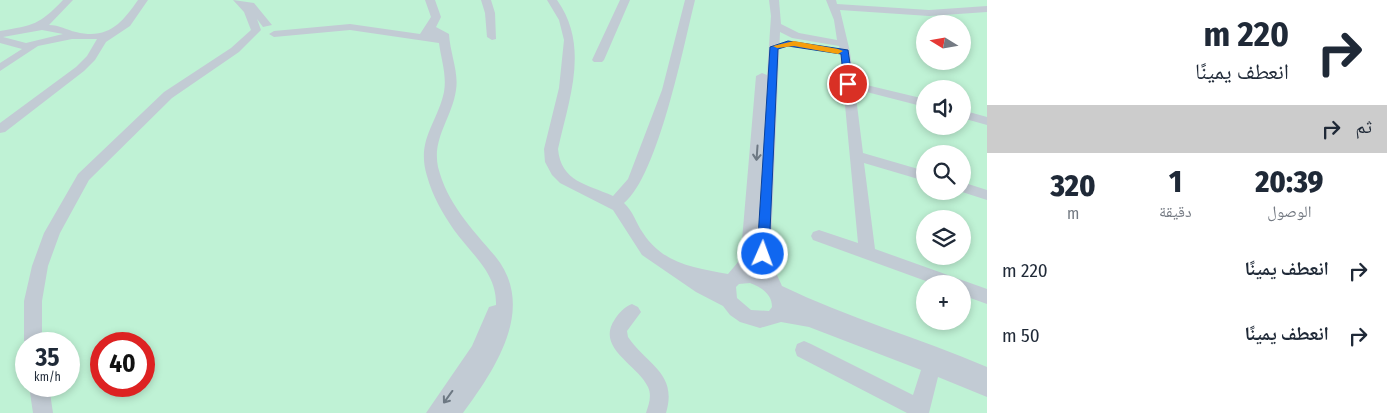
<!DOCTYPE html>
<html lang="ar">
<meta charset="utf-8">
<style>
body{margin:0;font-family:"Fira Sans Condensed","Noto Naskh Arabic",sans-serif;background:#f6f6f7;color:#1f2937;direction:rtl;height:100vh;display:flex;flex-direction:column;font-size:19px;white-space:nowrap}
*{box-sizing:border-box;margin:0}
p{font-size:16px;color:#747a83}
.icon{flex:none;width:28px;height:28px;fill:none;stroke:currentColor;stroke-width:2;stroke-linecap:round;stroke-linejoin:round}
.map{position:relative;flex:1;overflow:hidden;direction:ltr}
.panel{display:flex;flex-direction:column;background:#fff;width:400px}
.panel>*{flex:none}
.guide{background:#fff;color:#1f2937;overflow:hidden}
.needle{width:32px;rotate:281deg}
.tools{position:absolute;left:916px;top:15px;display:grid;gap:10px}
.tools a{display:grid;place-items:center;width:55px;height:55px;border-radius:50%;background:#fff;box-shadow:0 2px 8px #0003;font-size:25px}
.speed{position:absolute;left:15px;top:332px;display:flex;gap:10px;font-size:25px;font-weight:700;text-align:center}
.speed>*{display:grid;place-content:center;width:65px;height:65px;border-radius:50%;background:#fff;box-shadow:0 2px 8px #0003;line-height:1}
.speed small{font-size:12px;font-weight:400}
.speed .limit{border:8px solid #d22;background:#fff;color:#111}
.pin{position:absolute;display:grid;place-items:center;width:42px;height:42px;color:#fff;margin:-21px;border:2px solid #fff;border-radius:50%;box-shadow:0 1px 5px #0007}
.me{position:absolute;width:55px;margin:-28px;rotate:2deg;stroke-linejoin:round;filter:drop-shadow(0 0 4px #0008)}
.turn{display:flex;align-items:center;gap:18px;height:105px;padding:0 15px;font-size:22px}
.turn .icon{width:65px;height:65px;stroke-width:2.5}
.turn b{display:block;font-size:35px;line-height:42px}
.then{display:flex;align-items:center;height:48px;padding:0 15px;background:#0003;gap:10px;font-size:19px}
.eta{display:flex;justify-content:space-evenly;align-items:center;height:85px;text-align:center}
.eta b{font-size:30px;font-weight:800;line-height:35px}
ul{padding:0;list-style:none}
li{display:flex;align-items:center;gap:15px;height:65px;padding:0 15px}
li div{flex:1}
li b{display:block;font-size:19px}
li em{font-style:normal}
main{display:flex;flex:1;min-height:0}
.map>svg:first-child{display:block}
.green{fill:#bff2d5;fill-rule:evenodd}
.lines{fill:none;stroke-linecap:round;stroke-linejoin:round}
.minor{fill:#c2cbd4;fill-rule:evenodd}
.oneway{stroke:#6d7883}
.route{fill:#1067f0;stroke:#0a439c}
.slow{fill:#f59e0b}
</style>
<main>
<section class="panel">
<div class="guide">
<div class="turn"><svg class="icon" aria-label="right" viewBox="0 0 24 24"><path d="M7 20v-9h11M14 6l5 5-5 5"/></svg><div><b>220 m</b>انعطف يمينًا</div></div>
<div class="then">ثم<svg class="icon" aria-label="right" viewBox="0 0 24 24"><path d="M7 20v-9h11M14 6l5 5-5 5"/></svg></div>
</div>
<div class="eta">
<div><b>20:39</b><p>الوصول</p></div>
<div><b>1</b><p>دقيقة</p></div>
<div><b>320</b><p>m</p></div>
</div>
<ul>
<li><svg class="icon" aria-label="right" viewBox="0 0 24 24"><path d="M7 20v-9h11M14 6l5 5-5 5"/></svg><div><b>انعطف يمينًا</b></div><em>220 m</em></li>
<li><svg class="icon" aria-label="right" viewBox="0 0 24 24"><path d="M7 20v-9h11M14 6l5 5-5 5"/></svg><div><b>انعطف يمينًا</b></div><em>50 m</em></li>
</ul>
</section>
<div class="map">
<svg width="987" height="413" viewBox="0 0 987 413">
<rect width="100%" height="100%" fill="#f4f2f1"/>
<path class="green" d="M0,0H987V413H0ZM925,24H962V61H925ZM925,89H962V126H925ZM925,154H962V191H925ZM925,219H962V256H925ZM925,284H962V321H925ZM26,344H69V386H26ZM101,344H144V386H101Z"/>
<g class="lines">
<path class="minor" d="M63,0H73L49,25C59,25 67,30 76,32C108,40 122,23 138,0H148L130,26L106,42L95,60L84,71L5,132L0,133V123L76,67L87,56L97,39H72L38,46L0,71V63L22,49L0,43V31C34,25 39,25 63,0ZM42,30L63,34L26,43L3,37Z
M233,0L254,3L272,25L263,27L257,19L261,30L239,52L172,98L89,180L60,233L48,266L42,301V344H26V350L24,344V301L32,266L44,233L78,174L164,92L231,48L251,30L244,12Z
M425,0H435L441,17L436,27L449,34C450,53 459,72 456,90C452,118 432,138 438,167C447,203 471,228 495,256C537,307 496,368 463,413H426L472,346L489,307L496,305C497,273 472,255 454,230C443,214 432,195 427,176C416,140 437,124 444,92C447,75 441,59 439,43L350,30L274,37L269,34L274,31L350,24L420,34L431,17Z
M481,0H491L495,13L496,39L492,40L487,37L485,13Z
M547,0H557C590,46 569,99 558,149C561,182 587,184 613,196L628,179L662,90L685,0H695C684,44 658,176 624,203C633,211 636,223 643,233C663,264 695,268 728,274L738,262L741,252L756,76L762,73L767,75L771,16L769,0H779L781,24L799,33L837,40L834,20L826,0H836L837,4L929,10L987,6V12L929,16L840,10L850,52L854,82L925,99V107L855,89L863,153L925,171V181L864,163L875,249L987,289V304L962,295V284H934L813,240L811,236L813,232L819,230L858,243L840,52L839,46L792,38L780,32L771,243L772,264L782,286C848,318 919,338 987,367V397L938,377L929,413H907L797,356L795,350L797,344L804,341L811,344L913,395L921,370L809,327L781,322L760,328L740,322L730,315L723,306L696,292L642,255L613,210L560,183L552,175L545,162L544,149L559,88L564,40L559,20ZM756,259L758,272L751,270ZM750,283C761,287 772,294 772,307L769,311L751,310L737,298L736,287L739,284Z
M620,0H630L604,60L602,62H594L592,60Z
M962,110L987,117V125L962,118Z
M962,182L987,190V200L959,191H962Z
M632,304L638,307L641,312L627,331L628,337C647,365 678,373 666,413H646C649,404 652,396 648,387C637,364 595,348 615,319C619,313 624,307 632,304Z
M29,386H49L53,413H33Z"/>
</g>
<defs><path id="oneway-shaft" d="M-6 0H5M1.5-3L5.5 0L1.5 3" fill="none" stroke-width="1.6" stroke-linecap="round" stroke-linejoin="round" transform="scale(1.25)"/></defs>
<g class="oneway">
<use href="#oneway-shaft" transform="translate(757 153) rotate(94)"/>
<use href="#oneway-shaft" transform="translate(448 397) rotate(126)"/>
</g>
<path class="route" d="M788,41L848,50L853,84L848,87L844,84L841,54L788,46L778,49L769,254L763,259L757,254L770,47Z"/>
<path class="slow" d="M794,41L838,49L843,51L838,54L794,46L777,48L773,46Z"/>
</svg>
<div class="tools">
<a><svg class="needle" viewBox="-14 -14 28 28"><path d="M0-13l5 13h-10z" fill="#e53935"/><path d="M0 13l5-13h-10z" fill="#747a83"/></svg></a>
<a><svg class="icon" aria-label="sound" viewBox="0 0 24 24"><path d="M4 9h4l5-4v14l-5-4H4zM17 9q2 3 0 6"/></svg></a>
<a><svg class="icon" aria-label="search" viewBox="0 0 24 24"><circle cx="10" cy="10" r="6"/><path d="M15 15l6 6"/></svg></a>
<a><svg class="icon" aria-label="layers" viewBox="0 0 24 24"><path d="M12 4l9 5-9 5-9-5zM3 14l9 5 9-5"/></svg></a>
<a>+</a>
</div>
<div class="speed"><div>35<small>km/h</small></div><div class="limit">40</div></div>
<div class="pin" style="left:848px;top:84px;background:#d93025"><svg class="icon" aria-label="arrive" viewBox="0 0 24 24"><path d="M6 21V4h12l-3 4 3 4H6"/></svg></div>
<svg class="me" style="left:763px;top:254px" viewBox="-20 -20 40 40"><circle r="17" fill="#1067f0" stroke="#fff" stroke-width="3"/><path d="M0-11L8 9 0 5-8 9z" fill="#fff"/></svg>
</div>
</main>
